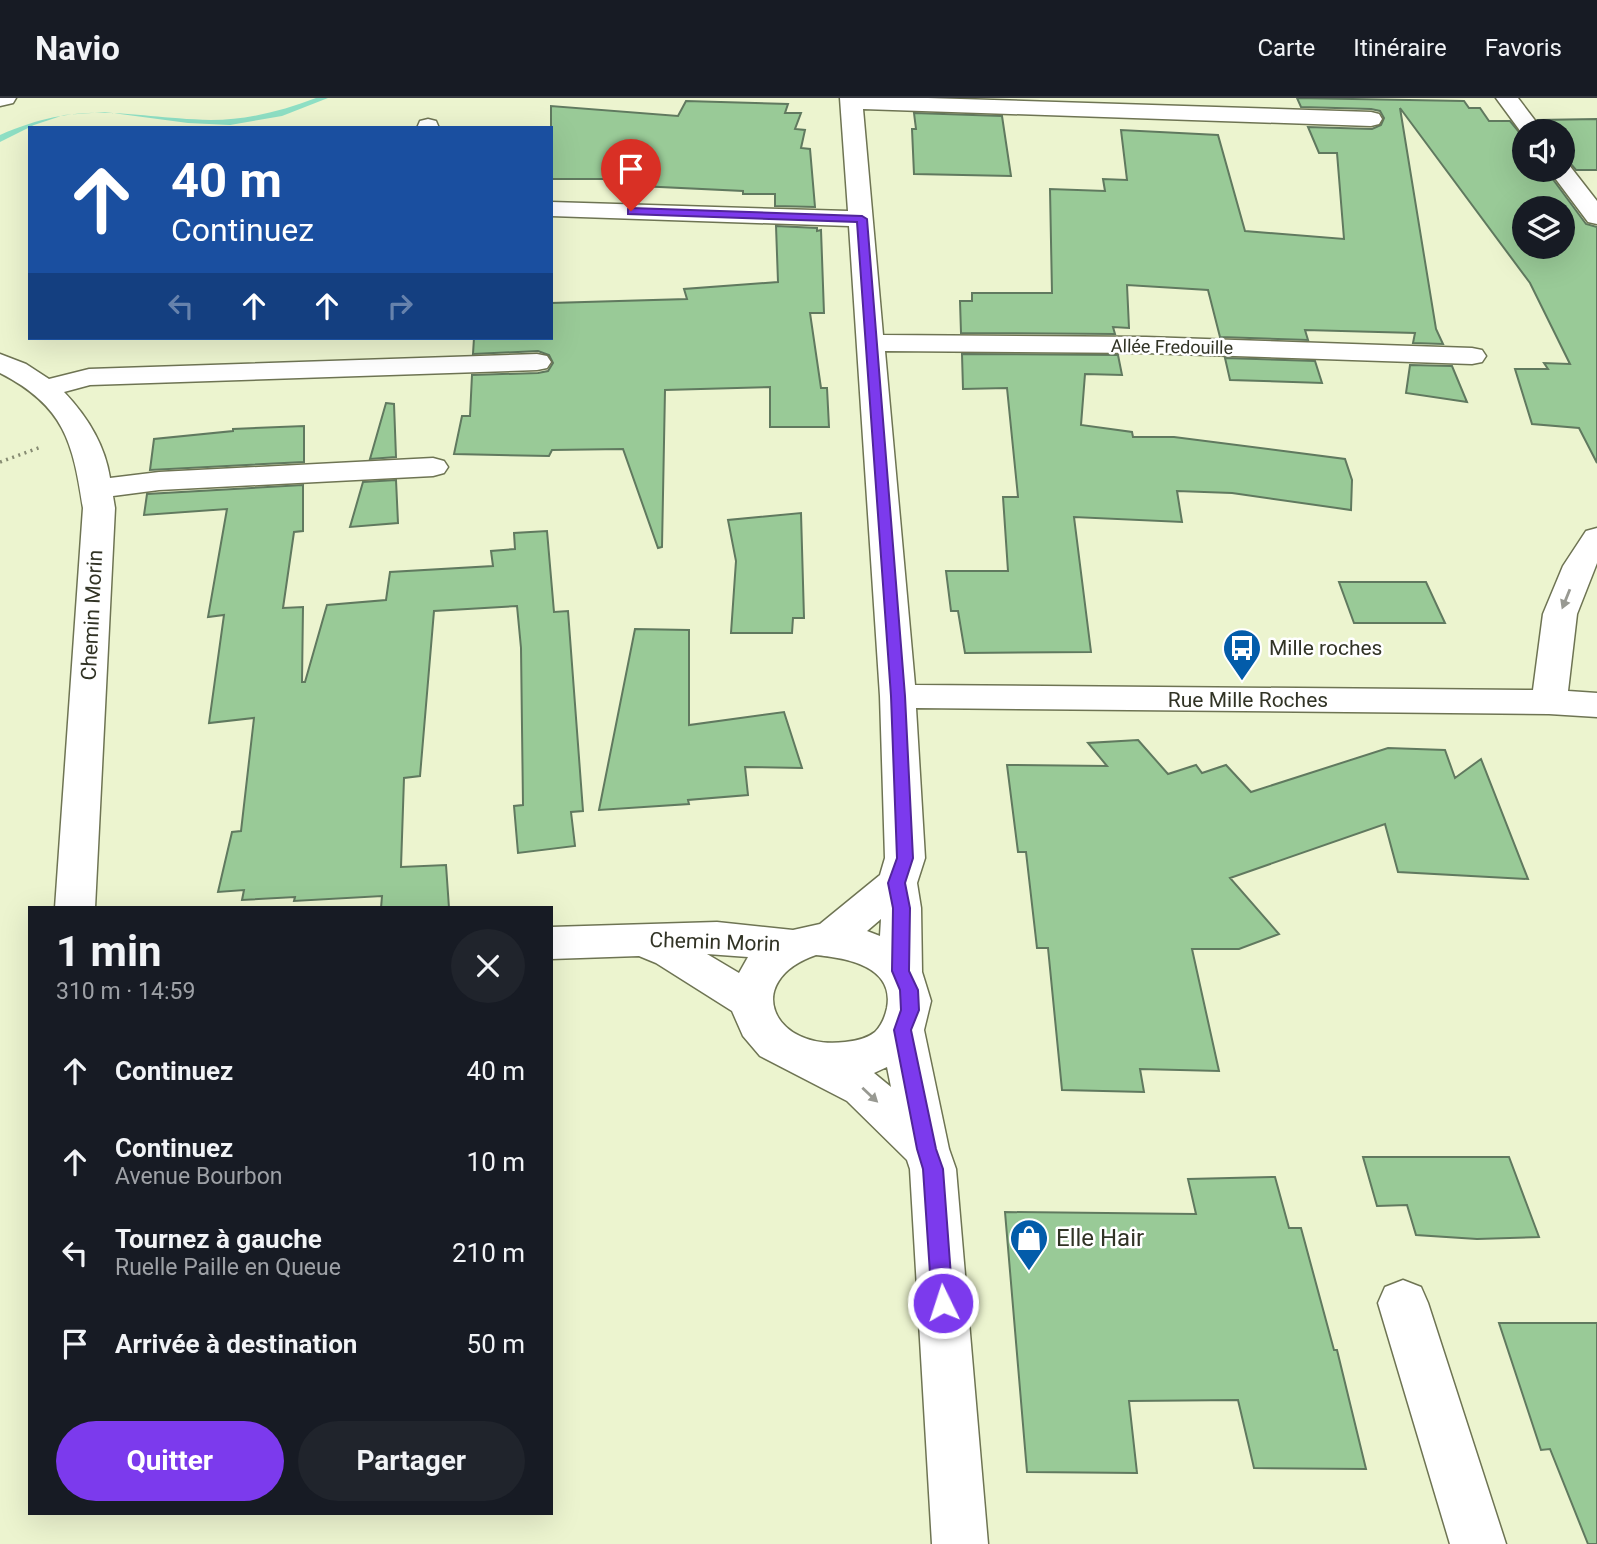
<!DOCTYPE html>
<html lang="fr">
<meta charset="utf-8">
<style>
body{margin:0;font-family:Roboto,sans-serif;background:#20242c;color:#f1f3f6;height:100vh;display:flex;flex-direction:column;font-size:26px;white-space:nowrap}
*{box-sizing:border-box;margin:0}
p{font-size:23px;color:#9ea1a6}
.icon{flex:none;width:38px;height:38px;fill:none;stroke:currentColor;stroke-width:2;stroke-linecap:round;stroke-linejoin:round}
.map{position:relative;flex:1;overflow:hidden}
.drawer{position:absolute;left:28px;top:808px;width:525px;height:609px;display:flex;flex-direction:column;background:#171b24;border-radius:0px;box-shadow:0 7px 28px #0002}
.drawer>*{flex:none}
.top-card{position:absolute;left:28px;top:28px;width:525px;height:214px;border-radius:0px;box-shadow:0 7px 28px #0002;background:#1a4fa0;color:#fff;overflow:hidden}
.buttons{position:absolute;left:1512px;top:21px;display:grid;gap:14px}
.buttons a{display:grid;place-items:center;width:63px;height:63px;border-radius:50%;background:#171b24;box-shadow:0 7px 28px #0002;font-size:35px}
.pin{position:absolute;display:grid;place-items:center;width:60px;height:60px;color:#fff;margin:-72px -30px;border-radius:50% 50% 50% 0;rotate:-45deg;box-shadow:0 0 7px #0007}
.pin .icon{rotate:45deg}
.me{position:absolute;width:77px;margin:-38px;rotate:356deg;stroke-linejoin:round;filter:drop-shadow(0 0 5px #0008)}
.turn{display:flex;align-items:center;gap:24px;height:147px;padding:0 28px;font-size:32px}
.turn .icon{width:91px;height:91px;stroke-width:2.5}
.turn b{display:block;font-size:49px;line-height:60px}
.lanes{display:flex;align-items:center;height:66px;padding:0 28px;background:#0003;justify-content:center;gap:35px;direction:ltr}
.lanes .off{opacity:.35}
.round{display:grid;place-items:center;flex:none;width:74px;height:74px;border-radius:37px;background:#20242c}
.head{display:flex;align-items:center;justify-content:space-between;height:119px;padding:0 28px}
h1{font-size:42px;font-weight:700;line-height:52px}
.button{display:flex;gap:14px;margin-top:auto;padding:14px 28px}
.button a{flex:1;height:80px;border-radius:42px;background:#7c3aed;color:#fff;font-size:28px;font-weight:700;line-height:80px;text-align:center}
.button a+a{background:#20242c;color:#f1f3f6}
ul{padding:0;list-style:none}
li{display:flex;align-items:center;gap:21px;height:91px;padding:0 28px}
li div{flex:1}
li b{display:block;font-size:26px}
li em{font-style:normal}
header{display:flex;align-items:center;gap:42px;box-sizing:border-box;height:98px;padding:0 35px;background:#171b24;border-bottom:2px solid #363941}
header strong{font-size:33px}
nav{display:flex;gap:38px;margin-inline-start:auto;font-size:24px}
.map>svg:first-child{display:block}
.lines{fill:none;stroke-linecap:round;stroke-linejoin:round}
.stream{fill:#8edfc4;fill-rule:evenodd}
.building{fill:#99ca97;stroke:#60795f;stroke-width:2;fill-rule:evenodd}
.minor-casing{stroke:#6e7453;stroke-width:3}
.path{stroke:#868b72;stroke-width:3.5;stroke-dasharray:2 4.5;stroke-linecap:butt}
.minor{fill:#fff;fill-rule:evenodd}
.oneway{fill:#989992}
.route{fill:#7c3aed;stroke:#51269a;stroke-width:2}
.labels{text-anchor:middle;stroke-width:5;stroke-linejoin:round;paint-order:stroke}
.far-street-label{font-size:18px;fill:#313325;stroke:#fff}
.street-label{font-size:21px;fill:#313325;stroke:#fff}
.poi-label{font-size:21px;fill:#313325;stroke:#fff;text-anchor:start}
.near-poi-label{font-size:24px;fill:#313325;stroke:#fff;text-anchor:start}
</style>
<header>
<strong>Navio</strong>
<nav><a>Carte</a><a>Itinéraire</a><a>Favoris</a></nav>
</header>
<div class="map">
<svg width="1597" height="1446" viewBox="0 0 1597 1446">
<rect width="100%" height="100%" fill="#ecf4cf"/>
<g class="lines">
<path class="stream" d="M316,0H328L282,18L230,27L188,25L105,14L64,17L34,27L0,44V37C85,0 125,20 211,22C247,22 282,13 316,0Z"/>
</g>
<path class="building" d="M1297,0L1464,3L1469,10H1480L1489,23H1510L1524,40V72H1546L1586,126L1597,129V365L1579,330L1532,326L1515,271H1548L1544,265L1570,266L1530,185L1400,10L1436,231L1443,246L1413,245L1415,235L1305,232L1308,242L1220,239L1208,192L1127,187L1129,230L1113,229L1115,236L961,235L960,203H972V195H1052L1050,91L1105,93L1103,81L1127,82L1121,32L1218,37L1245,133L1344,141L1337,55H1319L1308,29L1372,31L1381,27L1384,20L1380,13L1371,11L1301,9ZM1524,110H1563V149H1524Z
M686,3L788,6L785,15H801L795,31L805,32L801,50L810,51L815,109L775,108V96H743V93L619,87L621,81H551V8L678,18Z
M914,15L1002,18L1011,78L914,76L912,31H916Z
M1597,21V72H1576L1570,65L1563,63V33H1546L1538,22Z
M776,128L817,130V133L821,132L824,215H810L821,290H827L829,329H770V289L665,292L662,449L658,450L623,351L552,352L549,358L454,356L462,318H470L472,277L538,275L548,273L553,265L549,257L538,253L473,256L474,240H551V205L687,201L684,191L778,184Z
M962,256L1118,257L1122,277L1085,276L1081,327L1132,334L1133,339H1174L1345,361L1352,382L1351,412L1232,395L1177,393L1182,424L1074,419L1091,554L965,555L958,513H951L946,473H1008L1003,399H1018L1007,290L963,291Z
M1225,260L1315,263L1322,285L1230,282Z
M1410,267L1452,268L1467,304L1406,295Z
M386,305L394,306L396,359L370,361Z
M304,328V364L150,372L154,341L233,333V331Z
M396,382L398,425L350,429L363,384Z
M303,387V433L294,434L283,510L303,509L302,584H305L327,507L386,502L390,474L493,468L491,453L515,451L514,435L547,433L554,514L568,513L583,713L571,714L575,748L518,755L514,708L523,707L521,550L517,508L434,513L420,678L404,680L401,769L446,767L449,810H381L382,798L294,803L295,799L242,802L244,792L218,794L232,734L241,733L254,620L209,625L224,517L208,519L227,411L144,417L147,396Z
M801,415L804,520H793L792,535H731L736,463L728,422Z
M1339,484H1426L1445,525H1354Z
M635,531L689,532V627L784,614L802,670L745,669L748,697L688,702L689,706L599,712Z
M1138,642L1168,676L1196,667L1202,675L1226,667L1251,694L1388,650L1445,652L1455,680L1481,661L1528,781L1398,774L1385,726L1230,780L1279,836L1239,851H1192L1219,973L1140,971L1144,994L1062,992L1048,850H1037L1026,754H1018L1007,667L1107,668L1088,645Z
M1363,1059H1509L1539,1139L1477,1141L1416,1137L1407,1107L1377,1108Z
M1275,1079L1289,1130H1301L1334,1252H1337L1366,1371L1254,1370L1238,1302L1129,1303L1137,1375L1027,1374L1005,1114L1196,1116L1188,1081Z
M1499,1225H1597V1446H1588L1550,1351L1541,1352Z"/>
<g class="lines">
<defs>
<path id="minor" d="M0,0H16L13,5L0,8Z
M840,0H928L1371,14L1379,16L1382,21L1379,26L1371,28L863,11L883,237L1146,239L1472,250L1482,252L1486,258L1482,264L1472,266L1146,255L885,253L915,587L1533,592L1543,516L1563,468L1586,433L1597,430V465L1577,516L1568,593L1597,595V619L1549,616L916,610L925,760L917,785L921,810L922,874L931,903L924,932L949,1051L956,1071L988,1446H932L910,1071L907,1062L847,1003L760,958L743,938L732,913L656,865L639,858L551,861V829L717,824L793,832L820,826L880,777L885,760L880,598L849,128L551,118V104L848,113ZM881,821L880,838L867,833ZM707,856L748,859L739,875ZM816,857C846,860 895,868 887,910C885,919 882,927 875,934C866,941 855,943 845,944C773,953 741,883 816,857ZM887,969L891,989L874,975Z
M1496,0H1518L1543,33H1524V38Z
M428,21L436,23L439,30H417L420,23Z
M1563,65L1569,67L1597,103V126L1588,124L1549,72H1563Z
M0,256L26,266L49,281L89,271L537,256L547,258L551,264L547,270L537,272L90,287L64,294C87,318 105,347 110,380L159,374L433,360L444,363L448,369L444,375L433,378L159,392L113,398L115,410L95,810H55L83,410C73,345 65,308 0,275Z
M1403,1182L1421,1189L1428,1205L1506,1446H1450L1378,1205L1385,1189Z"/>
</defs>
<use href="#minor" class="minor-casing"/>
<path class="path" d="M0,364L41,349"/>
<use href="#minor" class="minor"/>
</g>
<defs><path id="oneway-solid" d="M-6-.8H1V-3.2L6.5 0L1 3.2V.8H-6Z" transform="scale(1.75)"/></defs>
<g class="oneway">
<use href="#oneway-solid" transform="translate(1566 501) rotate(112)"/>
<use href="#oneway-solid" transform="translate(870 997) rotate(43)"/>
</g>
<path class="route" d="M631,110L862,118L867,121L905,598L913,760L905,785L910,810L909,873L918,892L919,912L911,932L936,1051L943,1071L953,1205L950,1212L943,1215L935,1212L932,1205L923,1071L917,1051L894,932L901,912L900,892L892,873L893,810L888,785L897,760L891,598L857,124L628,116V111Z"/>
<defs>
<symbol id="bus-pin" viewBox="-11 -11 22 30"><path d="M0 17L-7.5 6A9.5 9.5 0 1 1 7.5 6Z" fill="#035caa" stroke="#fff"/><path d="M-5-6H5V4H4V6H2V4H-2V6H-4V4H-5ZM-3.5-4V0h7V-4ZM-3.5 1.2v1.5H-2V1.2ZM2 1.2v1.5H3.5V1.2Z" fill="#fff"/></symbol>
<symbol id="shop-pin" viewBox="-11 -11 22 30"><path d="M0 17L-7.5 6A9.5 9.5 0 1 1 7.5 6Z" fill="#035caa" stroke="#fff"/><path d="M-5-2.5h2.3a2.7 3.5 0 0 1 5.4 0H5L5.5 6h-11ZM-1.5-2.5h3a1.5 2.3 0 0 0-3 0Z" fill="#fff"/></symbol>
</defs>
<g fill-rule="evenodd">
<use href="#bus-pin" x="1220" y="528" width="44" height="60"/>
<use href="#shop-pin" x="1007" y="1118" width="44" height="60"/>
</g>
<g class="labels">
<g class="far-street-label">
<text transform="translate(1172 249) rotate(1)" y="6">Allée Fredouille</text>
</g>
<g class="street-label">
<text transform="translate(92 517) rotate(-87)" y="7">Chemin Morin</text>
<text x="1248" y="609">Rue Mille Roches</text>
<text transform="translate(715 844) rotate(2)" y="7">Chemin Morin</text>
</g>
<g class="poi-label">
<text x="1269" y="557">Mille roches</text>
</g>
<g class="near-poi-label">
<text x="1056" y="1148">Elle Hair</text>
</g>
</g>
</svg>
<div class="buttons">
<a><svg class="icon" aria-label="sound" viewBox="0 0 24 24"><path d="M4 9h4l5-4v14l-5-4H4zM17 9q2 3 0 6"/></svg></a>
<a><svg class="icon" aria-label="layers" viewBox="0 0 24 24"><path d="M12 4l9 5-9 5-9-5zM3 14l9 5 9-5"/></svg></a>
</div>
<div class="pin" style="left:631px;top:113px;background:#d93025"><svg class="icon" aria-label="arrive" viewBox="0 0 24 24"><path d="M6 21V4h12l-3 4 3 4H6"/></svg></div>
<svg class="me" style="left:943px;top:1205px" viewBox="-20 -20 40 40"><circle r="17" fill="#7c3aed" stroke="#fff" stroke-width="3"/><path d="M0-11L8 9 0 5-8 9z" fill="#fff"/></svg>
<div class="top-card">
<div class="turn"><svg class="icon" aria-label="ahead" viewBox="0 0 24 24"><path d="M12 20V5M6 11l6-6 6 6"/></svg><div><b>40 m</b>Continuez</div></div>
<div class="lanes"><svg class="icon off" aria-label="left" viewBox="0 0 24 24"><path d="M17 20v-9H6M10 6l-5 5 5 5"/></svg><svg class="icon" aria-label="ahead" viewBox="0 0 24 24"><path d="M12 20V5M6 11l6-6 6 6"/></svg><svg class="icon" aria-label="ahead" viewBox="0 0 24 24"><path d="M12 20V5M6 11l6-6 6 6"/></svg><svg class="icon off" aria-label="right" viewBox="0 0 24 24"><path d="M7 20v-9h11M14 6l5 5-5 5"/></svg></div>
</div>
<section class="drawer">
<div class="head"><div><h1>1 min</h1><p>310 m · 14:59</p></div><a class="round"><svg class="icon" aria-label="close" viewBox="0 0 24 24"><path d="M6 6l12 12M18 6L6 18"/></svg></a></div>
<ul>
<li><svg class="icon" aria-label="ahead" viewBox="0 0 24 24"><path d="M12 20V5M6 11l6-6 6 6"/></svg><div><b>Continuez</b></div><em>40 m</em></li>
<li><svg class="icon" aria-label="ahead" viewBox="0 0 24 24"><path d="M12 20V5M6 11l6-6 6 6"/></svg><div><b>Continuez</b><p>Avenue Bourbon</p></div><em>10 m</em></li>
<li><svg class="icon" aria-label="left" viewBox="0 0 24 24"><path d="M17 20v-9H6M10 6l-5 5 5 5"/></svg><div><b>Tournez à gauche</b><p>Ruelle Paille en Queue</p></div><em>210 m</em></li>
<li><svg class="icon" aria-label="arrive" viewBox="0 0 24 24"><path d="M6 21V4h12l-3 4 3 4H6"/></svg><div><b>Arrivée à destination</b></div><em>50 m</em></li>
</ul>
<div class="button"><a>Quitter</a><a>Partager</a></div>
</section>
</div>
